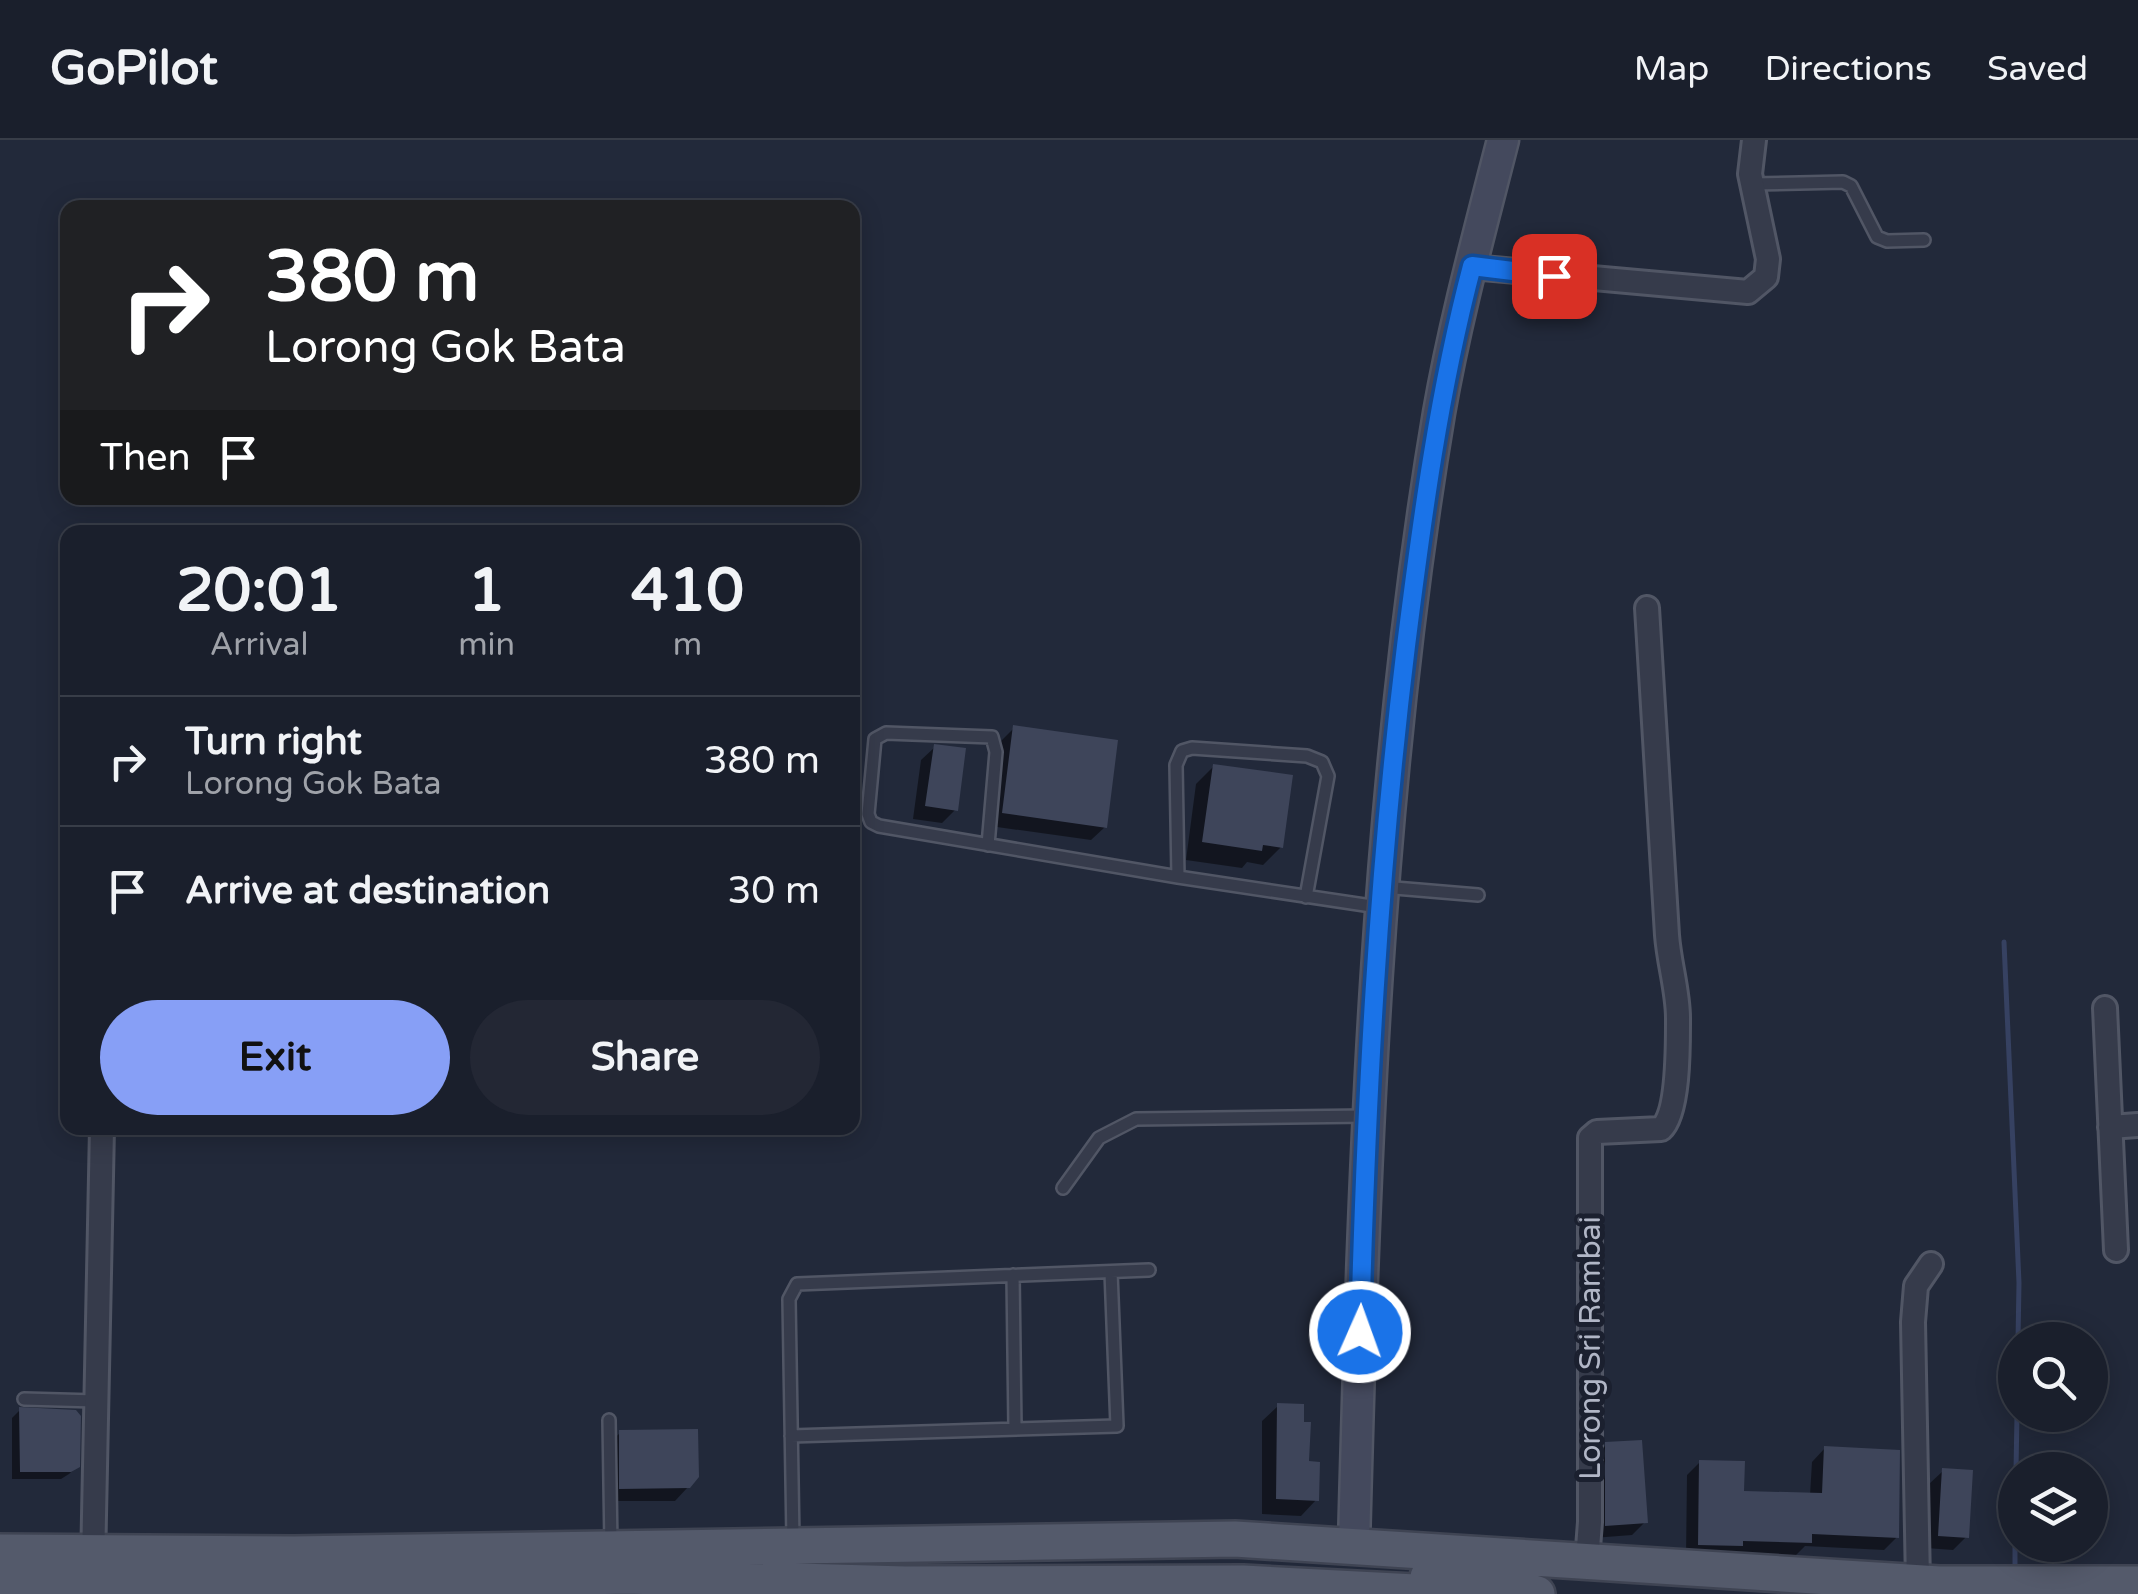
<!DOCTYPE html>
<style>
body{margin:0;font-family:"Varela Round",sans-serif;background:#232734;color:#f1f3f6;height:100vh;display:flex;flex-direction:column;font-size:38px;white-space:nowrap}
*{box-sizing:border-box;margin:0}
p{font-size:32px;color:#9fa2a9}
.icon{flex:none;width:55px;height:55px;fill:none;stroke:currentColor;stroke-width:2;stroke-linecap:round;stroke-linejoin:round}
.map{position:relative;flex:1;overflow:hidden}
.sheet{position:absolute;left:60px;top:385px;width:800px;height:610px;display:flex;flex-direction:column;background:#1a1f2c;border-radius:20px;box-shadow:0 5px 25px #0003,0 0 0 2px #383d48}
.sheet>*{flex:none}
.guide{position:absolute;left:60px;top:60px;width:800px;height:305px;border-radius:20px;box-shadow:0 5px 25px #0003,0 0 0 2px #383d48;background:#202124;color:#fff;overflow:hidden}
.tools{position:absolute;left:1998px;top:1182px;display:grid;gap:20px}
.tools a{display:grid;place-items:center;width:110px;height:110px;border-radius:50%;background:#1a1f2c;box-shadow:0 5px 25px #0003,0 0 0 2px #383d48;font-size:50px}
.pin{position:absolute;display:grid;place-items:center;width:85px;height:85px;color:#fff;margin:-42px;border-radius:20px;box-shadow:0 5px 15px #0006}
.me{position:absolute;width:110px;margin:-55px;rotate:2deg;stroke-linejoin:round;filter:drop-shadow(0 0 8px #0008)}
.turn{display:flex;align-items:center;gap:35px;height:210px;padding:0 40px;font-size:45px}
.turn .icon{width:130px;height:130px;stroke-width:2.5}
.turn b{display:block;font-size:70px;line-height:85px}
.then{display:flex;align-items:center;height:95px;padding:0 40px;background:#0003;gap:20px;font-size:38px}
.eta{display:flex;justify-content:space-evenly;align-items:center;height:170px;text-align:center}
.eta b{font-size:60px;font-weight:700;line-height:70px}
.button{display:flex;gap:20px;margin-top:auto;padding:20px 40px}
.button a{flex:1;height:115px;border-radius:60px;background:#879ff6;color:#111;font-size:40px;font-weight:700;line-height:115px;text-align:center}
.button a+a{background:#232734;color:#f1f3f6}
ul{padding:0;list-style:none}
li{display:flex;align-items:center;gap:30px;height:130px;padding:0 40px;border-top:2px solid #383d48}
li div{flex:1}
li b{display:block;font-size:38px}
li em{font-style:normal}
header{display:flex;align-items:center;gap:60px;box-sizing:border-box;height:140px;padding:0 50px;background:#1a1f2c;border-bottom:2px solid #383d48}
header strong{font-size:48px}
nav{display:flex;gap:55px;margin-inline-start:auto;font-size:35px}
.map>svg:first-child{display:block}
.shadow{fill:#0007}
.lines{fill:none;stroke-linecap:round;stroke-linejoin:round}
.stream{stroke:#364161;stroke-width:5}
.building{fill:#3e455a}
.service-casing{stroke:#515665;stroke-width:16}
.minor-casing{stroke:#515665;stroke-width:28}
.secondary-casing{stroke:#515665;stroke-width:35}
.primary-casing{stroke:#3f4453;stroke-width:40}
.service{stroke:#363b4b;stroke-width:11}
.minor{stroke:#363b4b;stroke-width:22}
.secondary{stroke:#44495d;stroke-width:30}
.primary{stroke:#545a6b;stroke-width:35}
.route-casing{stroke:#114b97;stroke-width:25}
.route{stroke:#1a73e8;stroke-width:18}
.labels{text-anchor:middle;stroke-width:10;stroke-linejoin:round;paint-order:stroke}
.street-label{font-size:30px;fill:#b1b6c6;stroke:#1b202f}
</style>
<header>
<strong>GoPilot</strong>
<nav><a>Map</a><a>Directions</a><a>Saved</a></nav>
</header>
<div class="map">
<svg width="2138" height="1454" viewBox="0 0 2138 1454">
<rect width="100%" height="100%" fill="#22293a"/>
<path class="shadow" d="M1014,588L1105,687L1091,700L990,686L1001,601Z
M935,607L955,670L942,683L913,679L921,620Z
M1214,626L1281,707L1263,725L1247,722L1242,728L1186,720L1196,644Z
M1278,1266L1306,1324L1316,1360L1301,1376L1262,1374V1281Z
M20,1270L78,1326L69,1334L61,1339H12V1278Z
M620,1293L688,1347L675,1361H607L606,1306Z
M1606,1305L1645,1382L1632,1395L1593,1398V1318Z
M1825,1308L1897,1397L1884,1410L1805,1406L1796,1415L1732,1414L1686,1417L1687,1335L1700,1322L1742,1353L1810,1355L1812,1322Z
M1943,1331L1966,1397L1953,1410L1926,1408L1929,1344Z"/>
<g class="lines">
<path class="stream" d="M2004,802L2019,1143L2018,1200
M2016,1330L2017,1275
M2015,1427V1405"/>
</g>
<path class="building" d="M1013,585L1118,600L1107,688L1002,673Z
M934,604L966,608L958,671L925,666Z
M1213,624L1293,635L1283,708L1263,705L1262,711L1202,702Z
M1277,1263L1304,1264V1282H1311L1309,1321L1320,1322L1319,1361L1276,1359Z
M19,1267L76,1270L81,1276L80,1327L71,1332H20Z
M698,1289L699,1337L690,1348L619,1349V1290Z
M1642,1300L1648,1383L1605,1386V1302Z
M1824,1306L1900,1310L1899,1398L1812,1394V1403L1743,1401V1406L1698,1405L1699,1320L1745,1321L1744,1351L1822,1353Z
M1942,1328L1973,1330L1969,1398L1938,1396Z"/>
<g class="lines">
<defs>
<path id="service" d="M1752,44L1843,42L1851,46L1877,97L1887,101L1924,100
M988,705L996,612L992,597L886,593L875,599L868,674L871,682L879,686L1178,737L1378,767
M1178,737L1176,625L1182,611L1192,608L1307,616L1322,622L1328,636L1306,757
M1383,747L1478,755
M1063,1048L1099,998L1136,979L1367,976
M1013,1135L1015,1289
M24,1259L96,1261
M609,1280L611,1406
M791,1296L1117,1286L1111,1132
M793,1400L789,1159L797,1144L1149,1130"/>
<path id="minor" d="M1472,127L1748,152L1766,137L1768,119L1750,34L1754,0
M2105,868L2116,1110
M2110,987L2138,985
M1587,1421L1590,1382V998L1597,992L1661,989C1679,973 1678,903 1678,878C1678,851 1669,823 1667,795C1661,686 1654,577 1647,468
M93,1424L102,988
M1918,1443L1913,1182L1916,1146L1931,1124"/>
<path id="secondary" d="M1354,1404C1364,1025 1376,647 1439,273C1455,181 1480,90 1503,0"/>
<path id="primary" d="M0,1412L294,1414L1235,1399L1939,1444H2138
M1428,1437L1508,1445L1537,1454
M0,1445L195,1446L626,1436L905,1444L1243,1443L1454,1454"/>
</defs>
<use href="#service" class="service-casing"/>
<use href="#minor" class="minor-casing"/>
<use href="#secondary" class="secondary-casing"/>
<use href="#primary" class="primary-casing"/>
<use href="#service" class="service"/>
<use href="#minor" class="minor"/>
<use href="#secondary" class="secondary"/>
<use href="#primary" class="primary"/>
</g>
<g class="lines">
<defs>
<path id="route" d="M1360,1192C1366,962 1378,734 1406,506C1422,379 1439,251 1472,126L1554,136"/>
</defs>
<use href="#route" class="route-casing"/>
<use href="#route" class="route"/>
</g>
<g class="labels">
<g class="street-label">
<text transform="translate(1590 1208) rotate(-90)" y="10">Lorong Sri Rambai</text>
</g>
</g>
</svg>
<div class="tools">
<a><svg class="icon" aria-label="search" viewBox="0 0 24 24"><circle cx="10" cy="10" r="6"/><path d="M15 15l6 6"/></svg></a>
<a><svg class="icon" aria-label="layers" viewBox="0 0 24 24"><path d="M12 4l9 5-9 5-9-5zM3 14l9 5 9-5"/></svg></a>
</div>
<div class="pin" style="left:1554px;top:136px;background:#d93025"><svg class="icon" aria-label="arrive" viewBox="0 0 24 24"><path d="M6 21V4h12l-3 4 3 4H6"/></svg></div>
<svg class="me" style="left:1360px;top:1192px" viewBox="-20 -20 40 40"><circle r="17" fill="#1a73e8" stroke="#fff" stroke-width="3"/><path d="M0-11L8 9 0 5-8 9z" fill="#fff"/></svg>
<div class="guide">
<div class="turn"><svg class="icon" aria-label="right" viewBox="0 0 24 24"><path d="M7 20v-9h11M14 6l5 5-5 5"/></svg><div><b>380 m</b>Lorong Gok Bata</div></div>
<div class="then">Then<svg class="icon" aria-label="arrive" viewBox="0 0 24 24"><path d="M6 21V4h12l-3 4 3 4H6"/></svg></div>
</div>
<section class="sheet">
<div class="eta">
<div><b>20:01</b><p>Arrival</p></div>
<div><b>1</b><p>min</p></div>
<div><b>410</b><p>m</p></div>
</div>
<ul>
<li><svg class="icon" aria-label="right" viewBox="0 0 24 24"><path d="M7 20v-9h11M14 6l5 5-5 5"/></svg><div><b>Turn right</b><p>Lorong Gok Bata</p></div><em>380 m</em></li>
<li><svg class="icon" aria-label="arrive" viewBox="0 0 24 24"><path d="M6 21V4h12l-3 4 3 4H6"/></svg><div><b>Arrive at destination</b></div><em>30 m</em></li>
</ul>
<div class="button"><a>Exit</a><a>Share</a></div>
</section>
</div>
